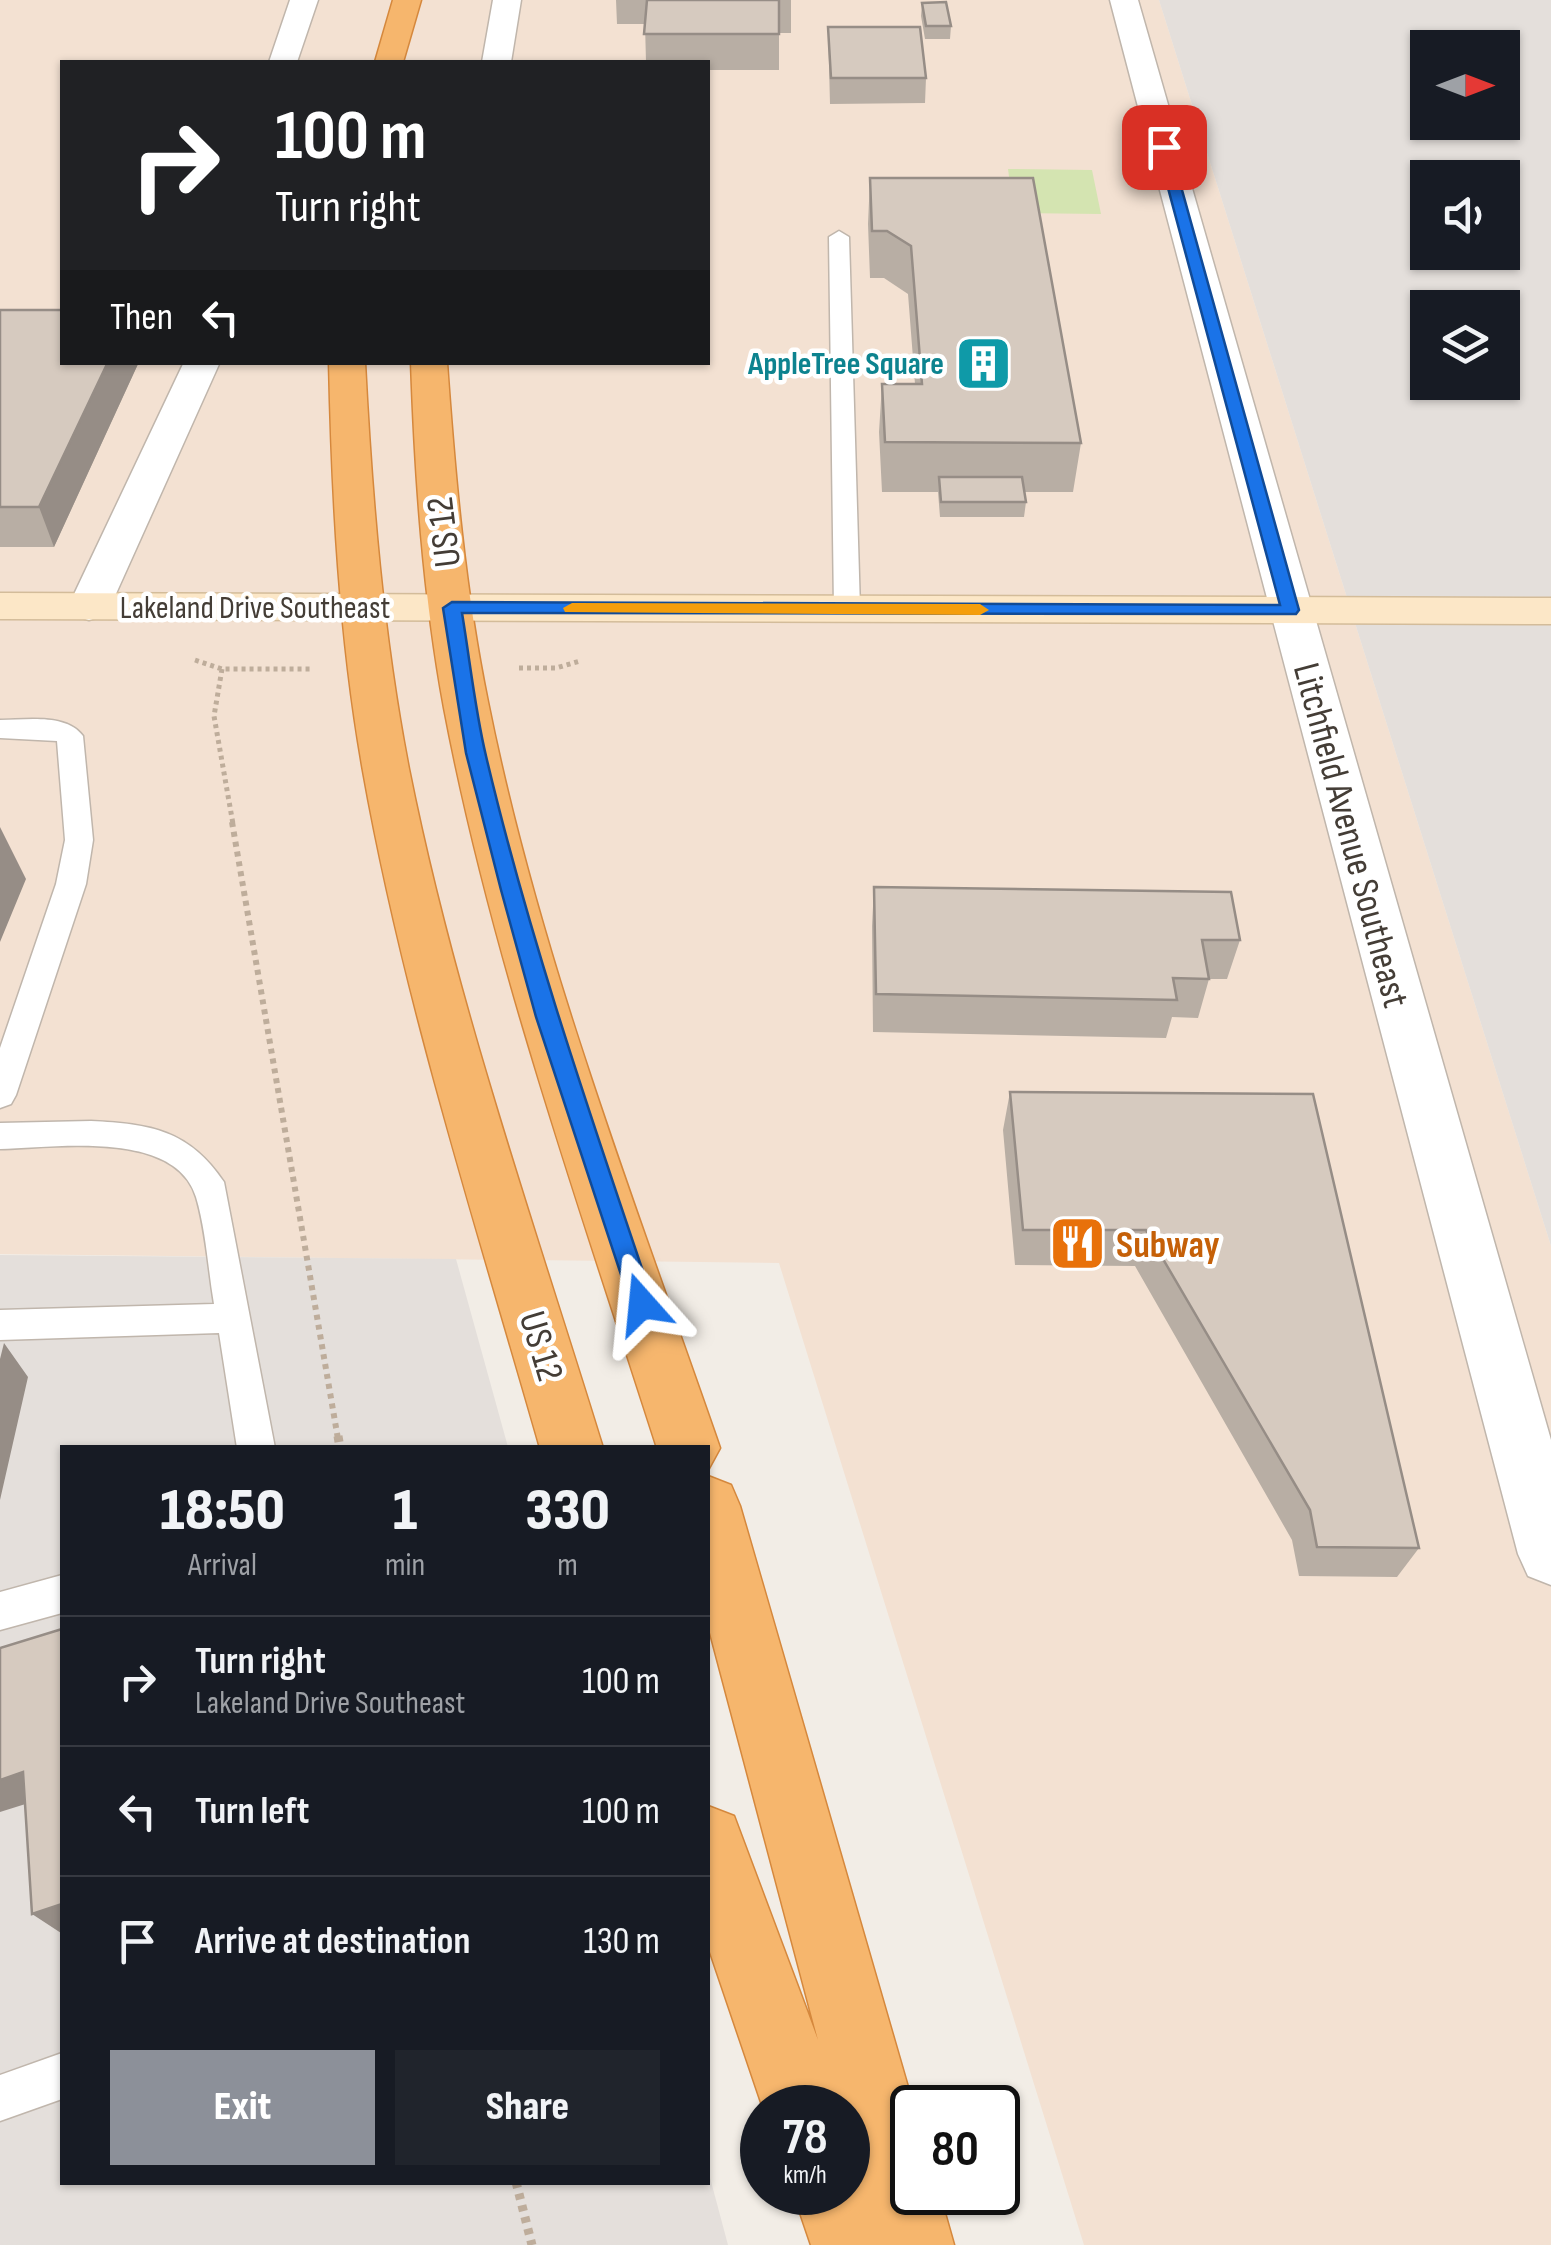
<!DOCTYPE html>
<style>
body{margin:0;font-family:"Sofia Sans Condensed",sans-serif;background:#20242c;color:#f1f3f6;height:100vh;display:flex;flex-direction:column;font-size:38px;white-space:nowrap}
*{box-sizing:border-box;margin:0}
p{font-size:32px;color:#9ea1a6}
.icon{flex:none;width:55px;height:55px;fill:none;stroke:currentColor;stroke-width:2;stroke-linecap:round;stroke-linejoin:round}
.map{position:relative;flex:1;overflow:hidden}
.drawer{position:absolute;left:60px;top:1445px;width:650px;height:740px;display:flex;flex-direction:column;background:#171b24;border-radius:0px;box-shadow:0 2px 8px #0004}
.drawer>*{flex:none}
.top-card{position:absolute;left:60px;top:60px;width:650px;height:305px;border-radius:0px;box-shadow:0 2px 8px #0004;background:#202124;color:#fff;overflow:hidden}
.needle{width:65px;rotate:90deg}
.controls{position:absolute;left:1410px;top:30px;display:grid;gap:20px}
.controls a{display:grid;place-items:center;width:110px;height:110px;border-radius:0px;background:#171b24;box-shadow:0 2px 8px #0004;font-size:50px}
.speed{position:absolute;left:740px;top:2085px;display:flex;gap:20px;font-size:50px;font-weight:700;text-align:center}
.speed>*{display:grid;place-content:center;width:130px;height:130px;border-radius:50%;background:#171b24;box-shadow:0 2px 8px #0004;line-height:1}
.speed small{font-size:25px;font-weight:400}
.speed .limit{border:5px solid #111;border-radius:15px;background:#fff;color:#111}
.pin{position:absolute;display:grid;place-items:center;width:85px;height:85px;color:#fff;margin:-42px;border-radius:20px;box-shadow:0 5px 15px #0006}
.me{position:absolute;width:110px;margin:-55px;rotate:342deg;stroke-linejoin:round;filter:drop-shadow(0 0 8px #0008)}
.turn{display:flex;align-items:center;gap:35px;height:210px;padding:0 50px;font-size:45px}
.turn .icon{width:130px;height:130px;stroke-width:2.5}
.turn b{display:block;font-size:70px;line-height:85px}
.then{display:flex;align-items:center;height:95px;padding:0 50px;background:#0003;gap:20px;font-size:38px}
.eta{display:flex;justify-content:space-evenly;align-items:center;height:170px;text-align:center}
.eta b{font-size:60px;font-weight:800;line-height:70px}
.button{display:flex;gap:20px;margin-top:auto;padding:20px 50px}
.button a{flex:1;height:115px;border-radius:0px;background:#8c9099;color:#fff;font-size:40px;font-weight:800;line-height:115px;text-align:center}
.button a+a{background:#20242c;color:#f1f3f6}
ul{padding:0;list-style:none}
li{display:flex;align-items:center;gap:30px;height:130px;padding:0 50px;border-top:2px solid #363941}
li div{flex:1}
li b{display:block;font-size:38px}
li em{font-style:normal}
.map>svg:first-child{display:block}
.commercial{fill:#f3e1d2;fill-rule:evenodd}
.industrial{fill:#e4dfdb;fill-rule:evenodd}
.green{fill:#d4e4b1}
.lines{fill:none;stroke-linecap:round;stroke-linejoin:round}
.lane-casing{stroke:#c0b6ac;stroke-width:3}
.street-casing{stroke:#c0b6ac;stroke-width:3}
.secondary-casing{stroke:#d3bc9a;stroke-width:3}
.highway-casing{stroke:#d5883d;stroke-width:3}
.path-far2{stroke:#bead9b;stroke-width:5;stroke-dasharray:4 4;stroke-linecap:butt}
.path-far1{stroke:#bead9b;stroke-width:6;stroke-dasharray:5 5;stroke-linecap:butt}
.path{stroke:#bead9b;stroke-width:9;stroke-dasharray:6 6;stroke-linecap:butt}
.lane{fill:#fff;fill-rule:evenodd}
.street{fill:#fff;fill-rule:evenodd}
.secondary{fill:#fce7c7;fill-rule:evenodd}
.highway{fill:#f6b66d;fill-rule:evenodd}
.wall{fill:#b8aea4}
.shaded-wall{fill:#968d86}
.building{fill:#d6cabf;stroke:#968d86;stroke-width:2.5}
.route{fill:#1a73e8;stroke:#114b97;stroke-width:2.5}
.slow{fill:#f59e0b}
.labels{text-anchor:middle;stroke-width:9;stroke-linejoin:round;paint-order:stroke}
.far-culture-label{font-size:32px;font-weight:bold;fill:#0d838f;stroke:#fff;text-anchor:end}
.far-street-label{font-size:32px;fill:#443d36;stroke:#fff}
.street-label{font-size:38px;fill:#443d36;stroke:#fff}
.food-label{font-size:38px;font-weight:bold;fill:#c56008;stroke:#fff;text-anchor:start}
</style>
<div class="map">
<svg width="1551" height="2245" viewBox="0 0 1551 2245">
<rect width="100%" height="100%" fill="#f2ede6"/>
<path class="commercial" d="M0,0H1159L1551,1246V2245H1084L779,1263L0,1254ZM62,62H708V362H62Z"/>
<path class="industrial" d="M1159,0H1551V1246ZM1428,48H1502V122H1428ZM1428,178H1502V252H1428ZM1428,308H1502V382H1428Z
M0,1255L456,1259L508,1447L62,1448V2182H708V2170L728,2245H0Z"/>
<path class="green" d="M1008,169L1092,170L1101,214L1014,213Z"/>
<g class="lines">
<defs>
<path id="lane" d="M839,231L849,237L860,609L847,617L834,609L829,237Z
M0,720C26,720 66,713 83,736L93,840L86,884L16,1095L11,1104L0,1108V1048L56,884L65,840L57,741L0,738Z
M91,1121C151,1124 189,1130 224,1182L275,1448H237L219,1333L0,1340V1310L214,1304C208,1269 206,1230 196,1197C175,1129 54,1148 0,1149V1123Z
M62,1575V1613L0,1630V1592Z
M62,2053V2099L0,2121V2075Z"/>
<path id="street" d="M290,0H318L297,62H269Z
M493,0H521L511,62H482Z
M1110,0H1138L1551,1440V1585L1528,1576L1518,1554Z
M184,362H220L110,607L104,616L89,620L74,616L68,607Z"/>
<path id="secondary" d="M0,593L1551,598V624L0,619Z"/>
<path id="highway" d="M393,0H421L403,62H375Z
M329,362H365C372,499 383,635 409,769C455,1000 534,1224 603,1448H540C476,1224 404,1001 363,771C339,636 332,499 329,362Z
M411,362H447C455,476 465,590 488,702C539,957 635,1203 720,1448L708,1470V1448H657C579,1204 492,960 444,708C423,594 415,478 411,362Z
M708,1476L731,1485L740,1506L914,2108L912,2192H939L954,2245H811L793,2192H848V2108H763L708,1946V1806L734,1816L818,2040L708,1625Z"/>
</defs>
<use href="#lane" class="lane-casing"/>
<use href="#street" class="street-casing"/>
<use href="#secondary" class="secondary-casing"/>
<use href="#highway" class="highway-casing"/>
<path class="path-far2" d="M195,660L222,669H311
M519,668H556L580,661
M222,669L214,716L233,824"/>
<path class="path-far1" d="M232,822L338,1439"/>
<path class="path" d="M338,1436L340,1448
M516,2182L532,2245"/>
<use href="#lane" class="lane"/>
<use href="#street" class="street"/>
<use href="#secondary" class="secondary"/>
<use href="#highway" class="highway"/>
</g>
<path class="wall" d="M616,0H791V33H779V70H708V62H646L645,24H617Z
M922,3L951,26L950,39H925L921,16Z
M828,27L926,78L925,103L830,104Z
M870,178L1081,443L1073,492H1024L1026,502L1024,517H940L938,492H882L879,432L882,384H915L908,294L884,278H870L868,224Z
M0,310L62,362H137L138,364L54,547H0Z
M874,887L1240,940L1227,979H1209L1198,1018L1172,1017L1166,1038L873,1032L872,926Z
M1010,1092L1313,1094L1419,1548L1397,1577L1299,1576L1292,1540L1135,1266L1015,1265L1003,1130Z"/>
<path class="shaded-wall" d="M108,362H137L138,364L54,547L39,507Z
M0,827L26,879L0,942Z
M4,1343L28,1377L0,1500V1359Z
M23,1772L51,1796L0,1812V1780Z
M62,1904V1933H61L32,1914Z"/>
<path class="building" d="M647,0H779V34H644Z
M946,2L951,26H926L922,3Z
M828,27H920L926,78H831Z
M870,178H1033L1081,443L885,442L882,384H922L911,246L887,231H872Z
M0,310H62V362H108L39,507H0Z
M939,477H1022L1026,502H941Z
M874,887L1231,892L1240,940H1202L1209,979L1173,978L1177,1000L876,994Z
M1010,1092L1313,1094L1419,1548L1317,1547L1310,1510L1146,1230H1023Z
M62,1629V1904L32,1914L23,1772L0,1780V1648Z"/>
<path class="route" d="M1164,143L1170,147L1299,610L1296,614L462,613C470,661 475,710 486,756C530,942 593,1123 654,1304L650,1311L642,1315L633,1311L536,1017L501,890L466,753L443,608L452,602L1280,605L1157,147Z"/>
<path class="slow" d="M572,603L980,604L989,610L980,615L565,612L563,608Z"/>
<defs>
<symbol id="building-square" viewBox="-11 -11 22 22"><rect x="-9" y="-9" width="18" height="18" rx="4" fill="#0f9aa8" stroke="#fff"/><path d="M-4-6H4V6H1V3H-1V6H-4ZM-2.5-4.3h1.7v1.8h-1.7ZM.8-4.3h1.7v1.8H.8ZM-2.5-1h1.7V.8h-1.7ZM.8-1h1.7V.8H.8Z" fill="#fff"/></symbol>
<symbol id="restaurant-square" viewBox="-11 -11 22 22"><rect x="-9" y="-9" width="18" height="18" rx="4" fill="#e8710a" stroke="#fff"/><path d="M-5-6h1v4h1v-4h1v4h1v-4h1v5L-1.5 .5V6h-2V.5L-5-1ZM5-6V6H3V1.5H1.5Q1.5-4 5-6Z" fill="#fff"/></symbol>
</defs>
<g fill-rule="evenodd">
<use href="#building-square" x="952" y="332" width="63" height="63"/>
<use href="#restaurant-square" x="1046" y="1212" width="63" height="63"/>
</g>
<g class="labels">
<g class="far-culture-label">
<text x="944" y="374">AppleTree Square</text>
</g>
<g class="far-street-label">
<text x="255" y="618">Lakeland Drive Southeast</text>
</g>
<g class="street-label">
<text transform="translate(443 532) rotate(-97)" y="13">US 12</text>
<text transform="translate(1352 835) rotate(75)" y="13">Litchfield Avenue Southeast</text>
<text transform="translate(542 1346) rotate(73)" y="13">US 12</text>
</g>
<g class="food-label">
<text x="1116" y="1257">Subway</text>
</g>
</g>
</svg>
<div class="controls">
<a><svg class="needle" viewBox="-14 -14 28 28"><path d="M0-13l5 13h-10z" fill="#e53935"/><path d="M0 13l5-13h-10z" fill="#9ea1a6"/></svg></a>
<a><svg class="icon" aria-label="sound" viewBox="0 0 24 24"><path d="M4 9h4l5-4v14l-5-4H4zM17 9q2 3 0 6"/></svg></a>
<a><svg class="icon" aria-label="layers" viewBox="0 0 24 24"><path d="M12 4l9 5-9 5-9-5zM3 14l9 5 9-5"/></svg></a>
</div>
<div class="speed"><div>78<small>km/h</small></div><div class="limit">80</div></div>
<div class="pin" style="left:1164px;top:147px;background:#d93025"><svg class="icon" aria-label="arrive" viewBox="0 0 24 24"><path d="M6 21V4h12l-3 4 3 4H6"/></svg></div>
<svg class="me" style="left:642px;top:1304px" viewBox="-20 -20 40 40"><path d="M0-17L14 15 0 8-14 15z" fill="#1a73e8" stroke="#fff" stroke-width="4"/></svg>
<div class="top-card">
<div class="turn"><svg class="icon" aria-label="right" viewBox="0 0 24 24"><path d="M7 20v-9h11M14 6l5 5-5 5"/></svg><div><b>100 m</b>Turn right</div></div>
<div class="then">Then<svg class="icon" aria-label="left" viewBox="0 0 24 24"><path d="M17 20v-9H6M10 6l-5 5 5 5"/></svg></div>
</div>
<section class="drawer">
<div class="eta">
<div><b>18:50</b><p>Arrival</p></div>
<div><b>1</b><p>min</p></div>
<div><b>330</b><p>m</p></div>
</div>
<ul>
<li><svg class="icon" aria-label="right" viewBox="0 0 24 24"><path d="M7 20v-9h11M14 6l5 5-5 5"/></svg><div><b>Turn right</b><p>Lakeland Drive Southeast</p></div><em>100 m</em></li>
<li><svg class="icon" aria-label="left" viewBox="0 0 24 24"><path d="M17 20v-9H6M10 6l-5 5 5 5"/></svg><div><b>Turn left</b></div><em>100 m</em></li>
<li><svg class="icon" aria-label="arrive" viewBox="0 0 24 24"><path d="M6 21V4h12l-3 4 3 4H6"/></svg><div><b>Arrive at destination</b></div><em>130 m</em></li>
</ul>
<div class="button"><a>Exit</a><a>Share</a></div>
</section>
</div>
